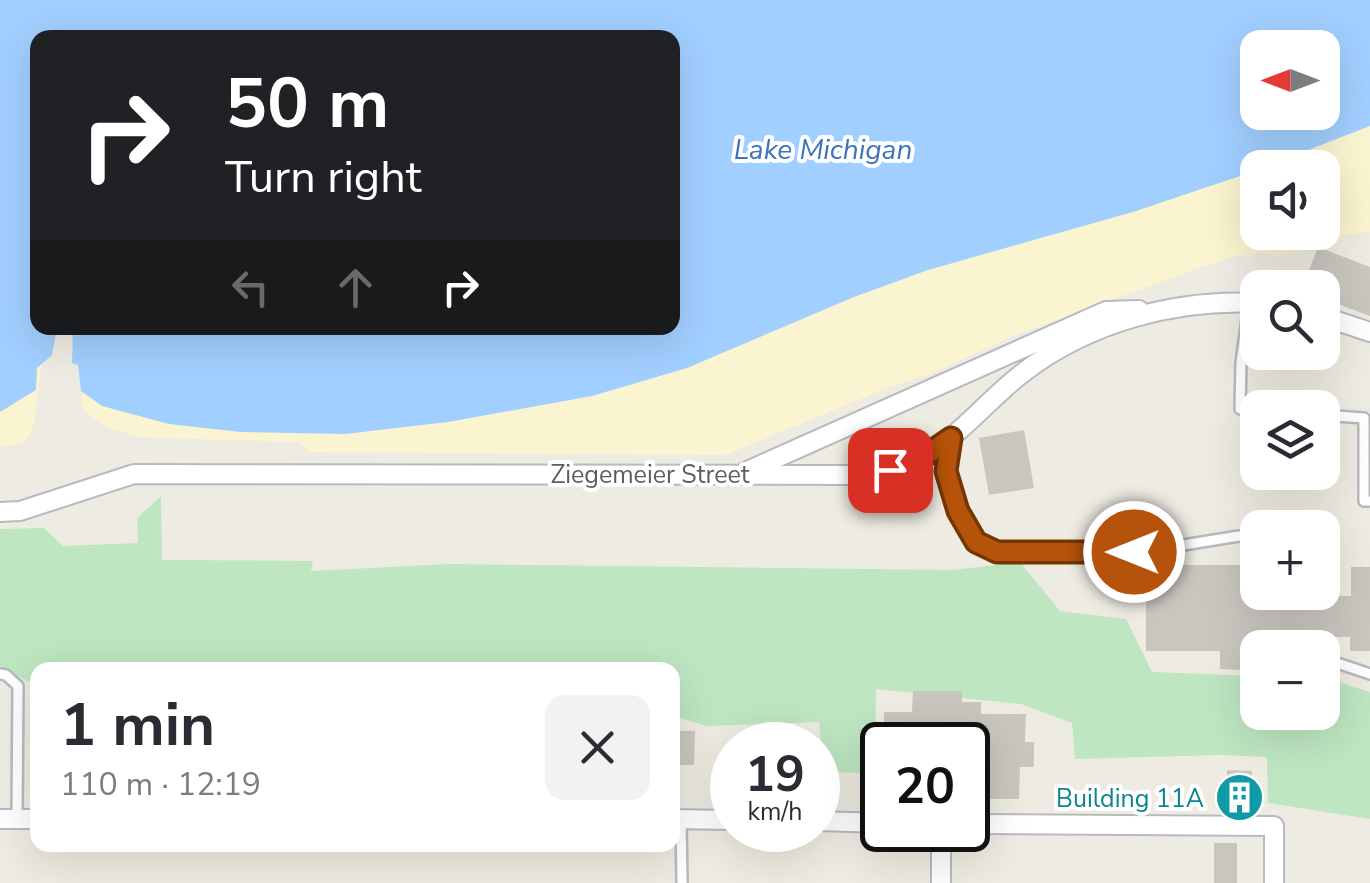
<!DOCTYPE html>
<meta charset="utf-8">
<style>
body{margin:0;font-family:"Nunito Sans",sans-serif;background:#f2f2f3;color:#2b2b33;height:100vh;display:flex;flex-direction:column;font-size:38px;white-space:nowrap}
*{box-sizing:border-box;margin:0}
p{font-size:32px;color:#7c7c81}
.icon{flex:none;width:55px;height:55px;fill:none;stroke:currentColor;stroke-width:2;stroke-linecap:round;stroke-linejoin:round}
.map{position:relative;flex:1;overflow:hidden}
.drawer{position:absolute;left:30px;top:662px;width:650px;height:190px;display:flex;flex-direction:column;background:#fff;border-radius:20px;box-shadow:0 10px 40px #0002}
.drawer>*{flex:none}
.top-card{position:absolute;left:30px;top:30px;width:650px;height:305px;border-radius:20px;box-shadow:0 10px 40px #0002;background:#202124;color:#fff;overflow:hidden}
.needle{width:65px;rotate:270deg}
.controls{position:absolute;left:1240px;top:30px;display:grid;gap:20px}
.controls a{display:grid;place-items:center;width:100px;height:100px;border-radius:20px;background:#fff;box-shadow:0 10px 40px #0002;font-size:50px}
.speed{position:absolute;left:710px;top:722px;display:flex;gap:20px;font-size:50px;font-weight:700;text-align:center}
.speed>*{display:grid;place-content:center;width:130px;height:130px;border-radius:50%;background:#fff;box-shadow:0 10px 40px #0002;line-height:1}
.speed small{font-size:25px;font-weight:400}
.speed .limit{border:5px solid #111;border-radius:15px;background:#fff;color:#111}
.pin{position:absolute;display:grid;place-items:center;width:85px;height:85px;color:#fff;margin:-42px;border-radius:20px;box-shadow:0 5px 15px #0006}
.me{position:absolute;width:110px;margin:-55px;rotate:270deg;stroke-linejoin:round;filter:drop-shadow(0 0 8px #0008)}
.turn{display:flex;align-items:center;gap:35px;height:210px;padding:0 30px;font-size:45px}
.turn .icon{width:130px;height:130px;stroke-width:2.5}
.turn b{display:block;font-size:70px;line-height:85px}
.lanes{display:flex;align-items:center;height:95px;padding:0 30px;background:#0003;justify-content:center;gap:50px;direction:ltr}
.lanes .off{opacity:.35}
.round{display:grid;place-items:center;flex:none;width:105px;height:105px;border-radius:20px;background:#f2f2f3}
.head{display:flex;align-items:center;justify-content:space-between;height:170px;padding:0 30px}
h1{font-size:60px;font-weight:700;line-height:75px}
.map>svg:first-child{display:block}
.green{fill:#bee6c1}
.sand{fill:#fbf4d0;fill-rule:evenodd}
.water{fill:#a1cfff;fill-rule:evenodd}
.building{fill:#c9c6bf}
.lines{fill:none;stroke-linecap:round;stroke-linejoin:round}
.service-casing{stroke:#b7babf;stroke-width:14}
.minor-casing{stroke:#b7babf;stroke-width:22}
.service{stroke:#fff;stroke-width:9}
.minor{stroke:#fff;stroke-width:18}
.route-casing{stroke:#753606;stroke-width:25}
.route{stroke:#b45309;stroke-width:18}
.labels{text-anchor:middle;stroke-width:8;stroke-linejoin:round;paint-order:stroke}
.street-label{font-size:25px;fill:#5a5e63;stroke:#fff}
.culture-label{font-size:25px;fill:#0d838f;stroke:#fff;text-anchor:end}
.water-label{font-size:28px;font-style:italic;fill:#3e72bd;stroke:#fff}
</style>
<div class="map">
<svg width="1370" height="883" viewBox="0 0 1370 883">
<rect width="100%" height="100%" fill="#eeece2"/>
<path class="green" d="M161,496L162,560L313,561L311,571L449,564L953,570L1020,562L1060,611L1126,619L1152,672L1257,676L1258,712H1322L1323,681L1338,682L1370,692V819L1268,803L1267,757L1222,755L1075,759L1072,723L1021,704L876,689L875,773L823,772L819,722L707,726L673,716L672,670H38L37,684H33L0,666V529L44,528L63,546L138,543L137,518Z"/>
<path class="sand" d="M1370,0V232L1325,238L1303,252L1277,256L1262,252L1236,256L1196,269L1015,335L930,374L887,388L725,455L309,452L299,442L137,437L107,427L82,410L79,348L81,328H672L673,175ZM1258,48H1322V112H1258ZM1258,168H1322V232H1258Z
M0,245L38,328L42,358L34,424L24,443L0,447Z"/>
<path class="water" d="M0,0H1370V126L1264,167L1258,168L1257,170L1246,174L1133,212L928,270L854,297L687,368L592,396L448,422L345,434L240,432L169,424L102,406L81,391L78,365L72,363L73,328H672V38H38V328H57L52,355L37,368L36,390L0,412ZM1258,48H1322V112H1258Z"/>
<path class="building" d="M1318,247L1370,267V316L1327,300L1333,284L1307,275Z
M1024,430L1034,488L989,495L979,438Z
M1146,565H1258V592H1307V596H1351V567H1370V651H1350V637H1288V648H1258V652L1241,651V670L1220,669V651H1146Z
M913,691H962V702H981V714H1026L1025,742H1034V767H1020L1019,799H977V791H968V745H884V712H912Z
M672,731H695L694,765H672Z
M1227,770L1252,771L1251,807H1227Z
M1214,843H1237V883H1214Z"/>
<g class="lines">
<defs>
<path id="service" d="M1249,304L1241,363L1240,409L1258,410
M1322,415L1364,418V501H1370
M950,441L946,471L958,511L976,542L997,552L1134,553L1239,536
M1322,658L1370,674
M0,674L6,675L18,686L17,819
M681,819L682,883"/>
<path id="minor" d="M1322,316L1370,332
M745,472L1106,311L1139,310
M0,512L20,511L134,474L864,475C885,471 905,467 923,456C961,436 989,398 1024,372C1089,322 1176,299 1258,303
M0,819H38
M672,819L732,820
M818,821L882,823
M968,824L1274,826V883
M941,883V830"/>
</defs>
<use href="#service" class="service-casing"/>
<use href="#minor" class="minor-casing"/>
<use href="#service" class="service"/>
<use href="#minor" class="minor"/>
</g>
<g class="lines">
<defs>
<path id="route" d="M890,470L922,458L951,438L946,471L958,511L976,542L997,552H1134"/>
</defs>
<use href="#route" class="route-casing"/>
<use href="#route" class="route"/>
</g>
<defs>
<symbol id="building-disc" viewBox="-11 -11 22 22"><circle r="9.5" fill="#0f9aa8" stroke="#fff"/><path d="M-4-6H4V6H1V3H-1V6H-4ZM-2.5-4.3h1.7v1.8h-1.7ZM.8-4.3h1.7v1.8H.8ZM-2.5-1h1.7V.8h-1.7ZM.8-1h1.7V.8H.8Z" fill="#fff"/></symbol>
</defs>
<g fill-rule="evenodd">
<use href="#building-disc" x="1212" y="770" width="55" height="55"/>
</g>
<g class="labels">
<g class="street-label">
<text x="650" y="483">Ziegemeier Street</text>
</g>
<g class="culture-label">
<text x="1204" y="807">Building 11A</text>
</g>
<g class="water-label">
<text x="823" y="159">Lake Michigan</text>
</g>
</g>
</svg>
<div class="controls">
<a><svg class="needle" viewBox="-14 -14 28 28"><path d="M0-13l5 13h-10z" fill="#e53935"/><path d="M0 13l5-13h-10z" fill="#7c7c81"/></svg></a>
<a><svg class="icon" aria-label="sound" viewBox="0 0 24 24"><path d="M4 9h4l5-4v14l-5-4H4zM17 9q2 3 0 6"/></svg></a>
<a><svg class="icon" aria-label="search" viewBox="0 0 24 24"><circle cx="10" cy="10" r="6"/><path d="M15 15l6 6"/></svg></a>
<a><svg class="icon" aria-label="layers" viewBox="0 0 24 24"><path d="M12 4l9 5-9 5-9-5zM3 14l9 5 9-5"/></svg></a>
<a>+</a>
<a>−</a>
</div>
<div class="speed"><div>19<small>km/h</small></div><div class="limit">20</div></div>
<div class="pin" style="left:890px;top:470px;background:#d93025"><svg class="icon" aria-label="arrive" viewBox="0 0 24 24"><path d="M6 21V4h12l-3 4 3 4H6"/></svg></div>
<svg class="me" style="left:1134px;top:552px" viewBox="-20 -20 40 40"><circle r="17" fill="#b45309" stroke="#fff" stroke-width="3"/><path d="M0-11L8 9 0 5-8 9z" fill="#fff"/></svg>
<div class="top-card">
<div class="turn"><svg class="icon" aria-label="right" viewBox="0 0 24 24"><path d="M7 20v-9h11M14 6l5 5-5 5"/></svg><div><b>50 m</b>Turn right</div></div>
<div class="lanes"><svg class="icon off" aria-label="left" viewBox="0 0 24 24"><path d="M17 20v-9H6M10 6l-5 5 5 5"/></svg><svg class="icon off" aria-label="ahead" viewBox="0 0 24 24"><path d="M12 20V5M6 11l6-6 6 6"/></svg><svg class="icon" aria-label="right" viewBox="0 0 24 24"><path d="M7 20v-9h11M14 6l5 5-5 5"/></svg></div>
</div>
<section class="drawer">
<div class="head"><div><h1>1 min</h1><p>110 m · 12:19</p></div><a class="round"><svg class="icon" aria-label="close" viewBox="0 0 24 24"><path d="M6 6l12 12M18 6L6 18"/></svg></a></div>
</section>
</div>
